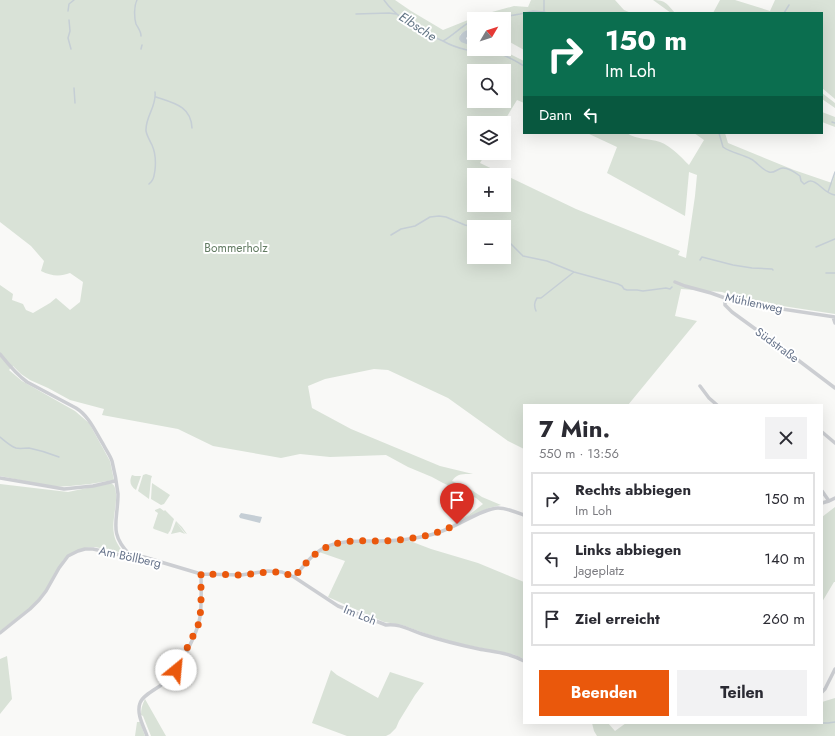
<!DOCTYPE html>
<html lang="de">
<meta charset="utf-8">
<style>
body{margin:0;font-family:Jost,sans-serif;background:#f2f2f3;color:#2b2b33;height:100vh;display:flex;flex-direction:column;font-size:15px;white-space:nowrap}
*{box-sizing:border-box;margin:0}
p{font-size:13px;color:#7c7c81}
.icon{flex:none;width:22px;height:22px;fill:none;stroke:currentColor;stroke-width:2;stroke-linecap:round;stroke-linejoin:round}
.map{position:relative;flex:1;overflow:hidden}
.side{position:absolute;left:523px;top:404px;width:300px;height:320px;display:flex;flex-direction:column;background:#fff;border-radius:0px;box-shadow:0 4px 16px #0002}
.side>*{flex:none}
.guide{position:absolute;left:523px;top:12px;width:300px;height:122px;border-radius:0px;box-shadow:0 4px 16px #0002;background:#0b6e4f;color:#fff;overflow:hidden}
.needle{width:26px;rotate:51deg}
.tools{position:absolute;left:467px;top:12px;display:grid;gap:8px}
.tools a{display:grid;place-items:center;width:44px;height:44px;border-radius:0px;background:#fff;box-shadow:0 4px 16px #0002;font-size:20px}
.pin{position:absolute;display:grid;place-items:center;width:34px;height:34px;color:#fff;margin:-41px -17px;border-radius:50% 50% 50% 0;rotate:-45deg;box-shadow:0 0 4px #0007}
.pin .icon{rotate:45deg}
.me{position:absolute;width:44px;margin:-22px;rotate:28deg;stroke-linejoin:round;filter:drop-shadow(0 0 3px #0008)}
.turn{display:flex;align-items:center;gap:14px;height:84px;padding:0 16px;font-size:18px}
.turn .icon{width:52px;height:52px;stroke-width:2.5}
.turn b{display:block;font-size:28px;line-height:34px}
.then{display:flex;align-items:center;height:38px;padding:0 16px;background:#0003;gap:8px;font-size:15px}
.round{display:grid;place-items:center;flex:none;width:42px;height:42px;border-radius:0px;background:#f2f2f3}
.overview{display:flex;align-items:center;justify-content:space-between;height:68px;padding:0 16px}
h1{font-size:24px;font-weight:700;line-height:30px}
.action{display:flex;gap:8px;margin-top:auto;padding:8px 16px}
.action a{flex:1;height:46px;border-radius:0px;background:#ea580c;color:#fff;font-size:16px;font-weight:700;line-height:46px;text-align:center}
.action a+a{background:#f2f2f3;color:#2b2b33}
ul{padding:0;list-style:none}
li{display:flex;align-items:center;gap:12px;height:54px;margin:0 8px 6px;padding:0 8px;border:2px solid #e1e1e2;border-radius:0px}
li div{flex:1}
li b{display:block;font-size:15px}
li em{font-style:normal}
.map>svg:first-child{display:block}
.green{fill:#d9e2d7;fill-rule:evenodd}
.water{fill:#c5ced5}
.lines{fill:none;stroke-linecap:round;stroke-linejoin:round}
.stream{stroke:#c5ced5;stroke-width:1.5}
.minor{stroke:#ccced2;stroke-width:3.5}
.route{stroke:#ea580c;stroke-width:7;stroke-dasharray:0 12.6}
.labels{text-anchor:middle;stroke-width:4;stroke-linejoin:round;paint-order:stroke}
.park-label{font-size:12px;fill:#627b62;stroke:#fff}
.street-label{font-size:12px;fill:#66738a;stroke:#fff}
.water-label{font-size:13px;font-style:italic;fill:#627585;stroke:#fff}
</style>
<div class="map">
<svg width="835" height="736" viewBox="0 0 835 736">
<rect width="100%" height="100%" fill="#f9f9f7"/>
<path class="green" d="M0,0H395L411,11L443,30L468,20L492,12L514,6L528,7L531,0H615L624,10L631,13H524V50L508,41L510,54L524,61V103L517,100L503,123H474V153H486L480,163L576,209L680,251L678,255L686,258L695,196L697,175L689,172L685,216L607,173L617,147L587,133H627C636,140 649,138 660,142C671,146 681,157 689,165L704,140L694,133H725L728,143L794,170L832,183L835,174V314L789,307L745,300L722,292L681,289L675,316L697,321L628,405H524V449L508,441L448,398L388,370L374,369L325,379L308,386L312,408L351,429L440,466L473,474C464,474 457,473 452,481L470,489L482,497L501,505L489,508L450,525L469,515L483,504L476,498L443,483L432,477L408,467L386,455L330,457L300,454L281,458L213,446L178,429L102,415L104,409L70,400L48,388L30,380L21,374L13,366L9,370L22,381L75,411L89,423L110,461L114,480L90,484L70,486L54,487L0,476V285L13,294L12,300L23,304L26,310L33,313L50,303L56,298L70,310L80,302L83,282L70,273C60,277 51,276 41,271L44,261L31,246L0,222ZM474,19H504V49H474V45H469L460,35L468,29L474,28ZM474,71H504V101H474ZM474,175H504V205H474ZM474,227H504V257H474Z
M653,0C666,0 667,4 675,13H671Z
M720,0H735L770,11L775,0H835V99L822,88V13H713Z
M822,93L835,103V108L822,99Z
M822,112L835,117V127L822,122Z
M146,474L152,476L151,479L149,499L138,491L143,475Z
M132,475L135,476H141L136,490C130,486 129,481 132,475Z
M111,483C113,485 114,484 115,488C119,501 111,520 114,534C115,541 119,546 122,551L119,552L95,547L84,548L68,555L63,560L45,591L30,608L0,631V484L68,492Z
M152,483L170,495L164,504L161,505L151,499Z
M835,507V582H834L822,602V517Z
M160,508L164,511L165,510L174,519L170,531L169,532L168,534L154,529L153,528L158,513L155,511V510Z
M176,521L182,527L187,534L185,533L176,522L185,534L180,532L171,534Z
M410,541L431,549L478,563L524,582V659L515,655L457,643L427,634L402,625L384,622L328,597L345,561L319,552L329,547L339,544L363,542H379Z
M7,656L12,699L0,714V659Z
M331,670L337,675L378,698L390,672L424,683L415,695L399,721L396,728L390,734L386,736H347L312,723Z
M835,698V736H597L594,731L592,723H608L615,731L626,723H822V702Z
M145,699L166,736H151L143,716L141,715C141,709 142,705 145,699Z
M137,722H140L145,736H135Z"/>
<path class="water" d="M474,28V33L468,36L466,38L467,40L469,41H474V45H469L461,42L459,39C460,32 468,29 474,28Z
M241,513L262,517L260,523L240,518L239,516Z"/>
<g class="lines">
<path class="stream" d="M137,0C134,6 134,17 136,24C138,28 141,31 141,36
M384,0C397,19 422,32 443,41C454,35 462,25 474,20
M68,11L69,4L74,0
M544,12V0
M784,13L789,5
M356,14L389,13L396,14
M478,19L483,17L496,18L503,17L520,14L533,11L544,12L547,13
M69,20L70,31L68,38L71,49
M443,41C450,45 458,48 467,50C477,51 488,50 498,53C507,56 516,61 524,66
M141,49L142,45
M74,88L75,103
M156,97C174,103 191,106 192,128
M832,122L835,123
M719,133L723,147C731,153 742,154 751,159C757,162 762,170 769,172C774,174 778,168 783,168C789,168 796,173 800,176L801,181L804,184C806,183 808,181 810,181C818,180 824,194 835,195
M149,184C154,180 154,176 155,170C156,161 156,154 152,145C150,141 147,136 146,131C145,117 157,106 155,92
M828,192L835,172
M391,235L401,229L415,226L430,217L439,216L446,217L465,225L474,227
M504,239H506L523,256L547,261L574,272L618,284L622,286L624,289L627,290H637L643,291L666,288L670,289L672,287
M816,247L835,239
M700,260L702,257L733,265L752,268L772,269L773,270
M826,273H835
M536,311C534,306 534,303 537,298H541L574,272
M0,437C5,441 10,446 16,448C20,449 24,448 29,448C39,450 49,453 59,457
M822,723H828L835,722"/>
<path class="minor" d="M675,282L685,286L711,293L725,298L732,299L749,304L835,317
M725,298V305L732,312L794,357L835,388
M833,317L835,323
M0,354C8,364 16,374 27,382L76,408C89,416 95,431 103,444C106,450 110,455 112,461C114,469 117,485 118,494C118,521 108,533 130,555
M700,386L709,398L717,405
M822,432L835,443
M0,478L64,489L93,486L115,481
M822,491L829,501
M822,503L829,501L835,498
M294,577C304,566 313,552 328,546C344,540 361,541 379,541C396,541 414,539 430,535C449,531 465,519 483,512C488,510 493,508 498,508C506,508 516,512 524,515
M0,633L30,609L39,600L46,591L59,568L68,556L78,551L85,549H93L120,555H130L144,557L201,574L241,575L268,571L282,572L294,577L338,606L386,625C398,623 410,630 422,634C440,640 460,645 479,649C494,652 510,653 524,661
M822,692L825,689L835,669
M147,736C144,727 136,714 140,703C143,694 161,687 168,680C179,670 198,632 200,617C202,603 201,588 201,574"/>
</g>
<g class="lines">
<path class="route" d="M176,670L198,626L201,609V574L241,575L268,572H282L294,577C303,567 311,555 323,549C340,539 360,541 380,541C406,540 433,537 457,524"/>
</g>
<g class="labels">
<g class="park-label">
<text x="236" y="252">Bommerholz</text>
</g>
<g class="street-label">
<text transform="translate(754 303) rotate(12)" y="4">Mühlenweg</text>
<text transform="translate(777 345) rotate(36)" y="4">Südstraße</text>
<text transform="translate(130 557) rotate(12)" y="4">Am Böllberg</text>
<text transform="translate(360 615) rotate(22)" y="4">Im Loh</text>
</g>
<g class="water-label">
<text transform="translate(418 26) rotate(33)" y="5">Elbsche</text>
</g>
</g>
</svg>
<div class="tools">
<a><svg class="needle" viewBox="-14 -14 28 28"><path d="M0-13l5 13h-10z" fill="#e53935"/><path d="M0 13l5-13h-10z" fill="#7c7c81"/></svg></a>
<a><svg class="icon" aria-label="search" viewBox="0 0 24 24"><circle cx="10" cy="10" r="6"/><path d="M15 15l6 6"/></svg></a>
<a><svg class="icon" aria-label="layers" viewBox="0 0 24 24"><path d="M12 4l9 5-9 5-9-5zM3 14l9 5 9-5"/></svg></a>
<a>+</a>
<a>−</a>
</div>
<div class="pin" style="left:457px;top:524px;background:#d93025"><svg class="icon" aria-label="arrive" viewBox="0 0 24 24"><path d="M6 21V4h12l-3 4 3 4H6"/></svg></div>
<svg class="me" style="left:176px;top:670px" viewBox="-20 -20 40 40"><circle r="19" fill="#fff"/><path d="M0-13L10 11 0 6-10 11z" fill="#ea580c"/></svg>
<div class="guide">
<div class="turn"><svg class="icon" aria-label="right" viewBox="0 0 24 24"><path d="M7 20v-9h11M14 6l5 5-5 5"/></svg><div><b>150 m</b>Im Loh</div></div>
<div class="then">Dann<svg class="icon" aria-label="left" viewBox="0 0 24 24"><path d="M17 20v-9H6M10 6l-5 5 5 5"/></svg></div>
</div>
<section class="side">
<div class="overview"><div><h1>7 Min.</h1><p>550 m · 13:56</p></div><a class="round"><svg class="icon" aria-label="close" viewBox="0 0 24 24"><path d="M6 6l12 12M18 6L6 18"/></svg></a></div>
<ul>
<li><svg class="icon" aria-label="right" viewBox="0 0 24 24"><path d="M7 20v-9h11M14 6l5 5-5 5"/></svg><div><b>Rechts abbiegen</b><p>Im Loh</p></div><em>150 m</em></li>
<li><svg class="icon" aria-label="left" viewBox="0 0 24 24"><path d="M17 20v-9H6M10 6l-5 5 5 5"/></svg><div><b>Links abbiegen</b><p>Jageplatz</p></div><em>140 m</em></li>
<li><svg class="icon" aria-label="arrive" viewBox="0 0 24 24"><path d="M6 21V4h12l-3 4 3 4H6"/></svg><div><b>Ziel erreicht</b></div><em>260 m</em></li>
</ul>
<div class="action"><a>Beenden</a><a>Teilen</a></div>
</section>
</div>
